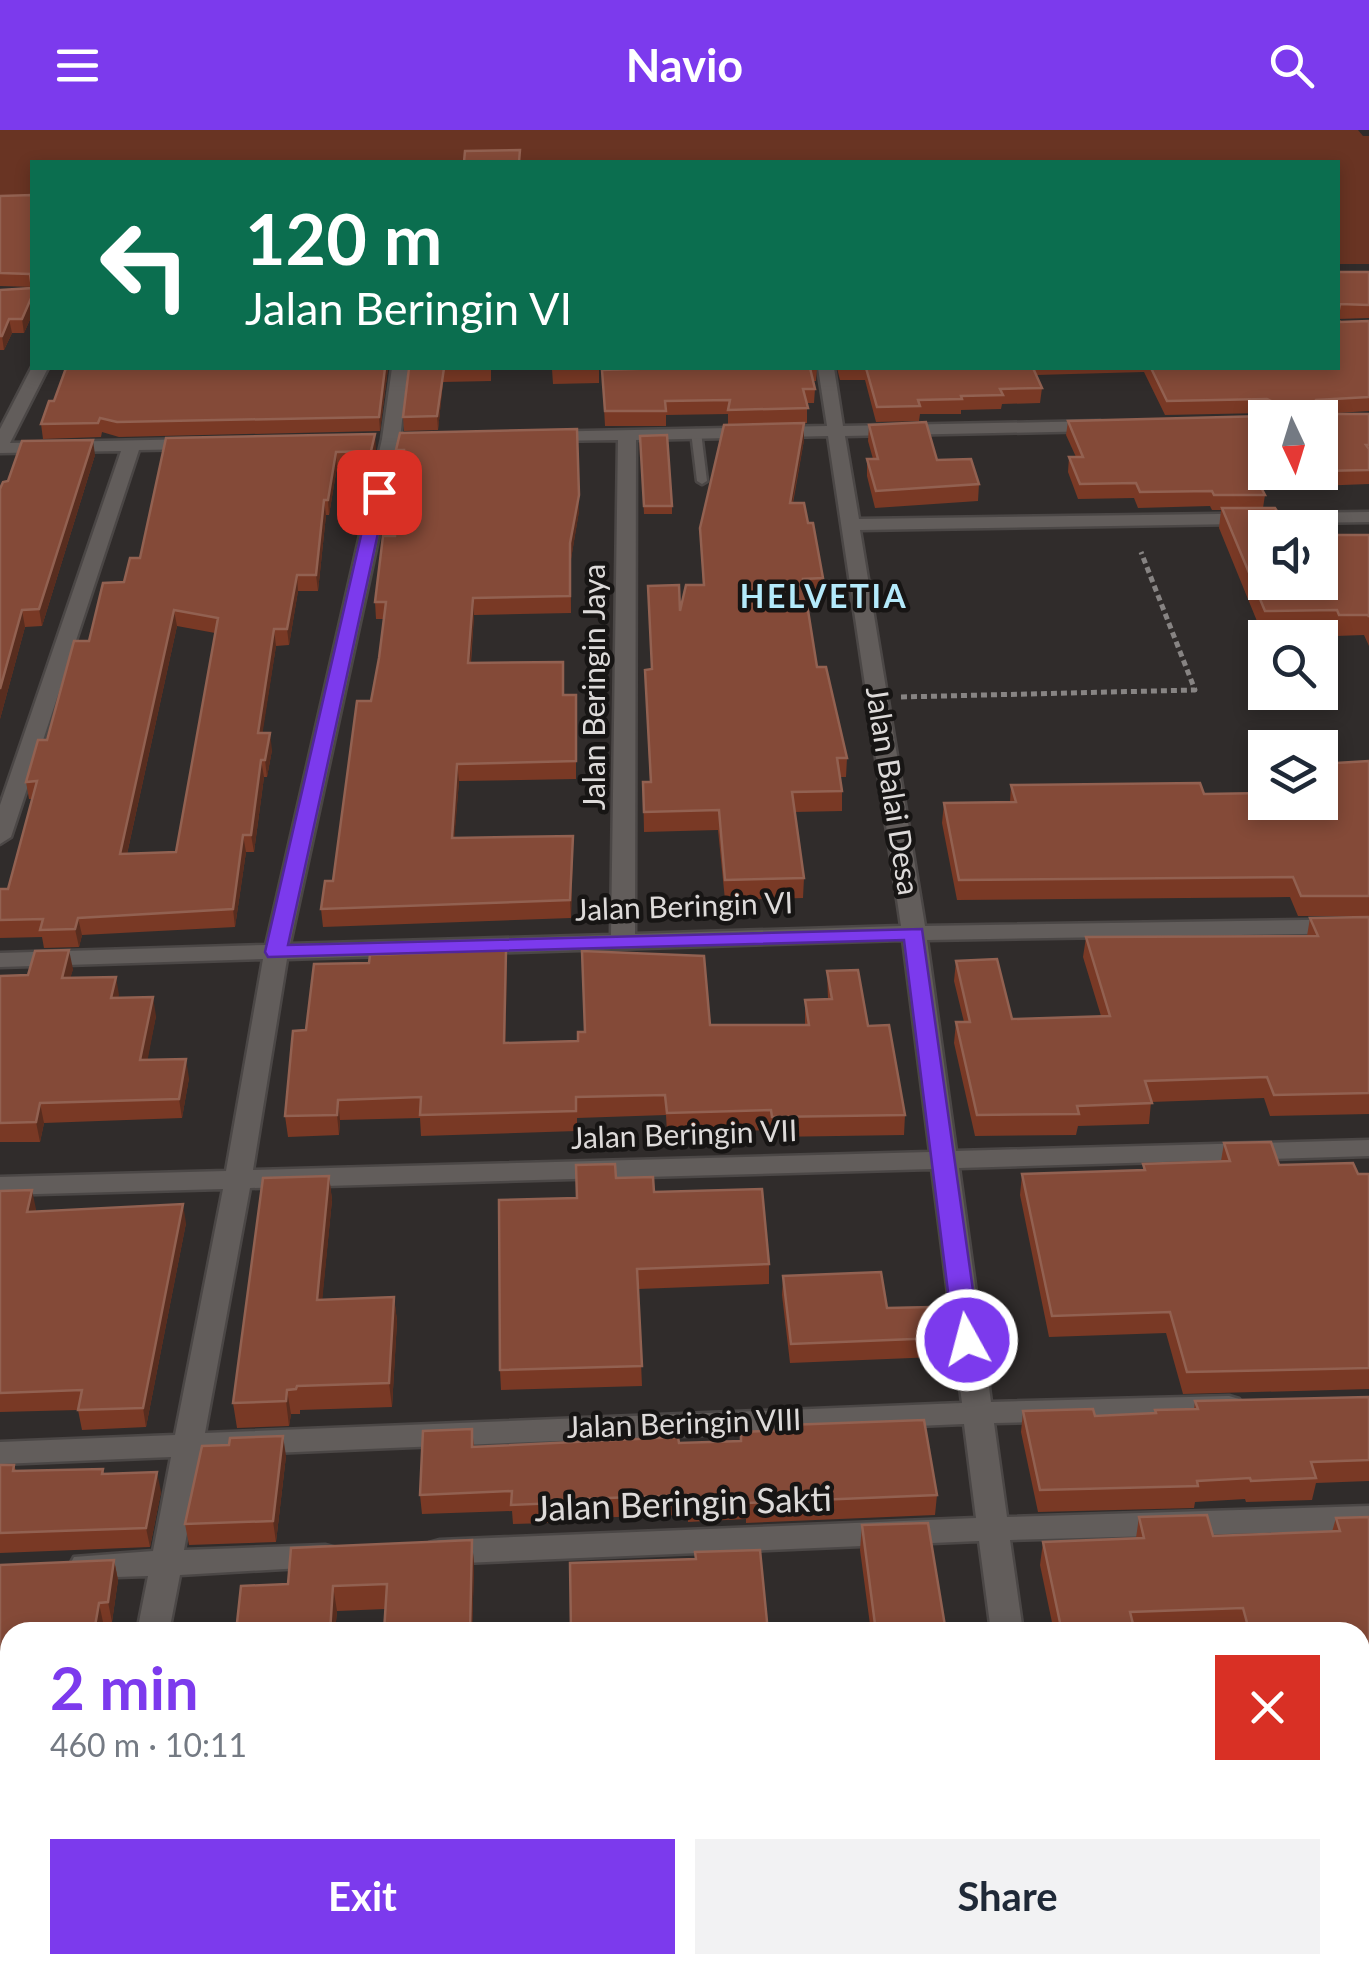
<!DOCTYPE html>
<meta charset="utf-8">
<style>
body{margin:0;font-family:Lato,sans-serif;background:#f2f2f3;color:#1f2937;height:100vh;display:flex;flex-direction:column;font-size:38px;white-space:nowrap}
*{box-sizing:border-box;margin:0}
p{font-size:32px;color:#747a83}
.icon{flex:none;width:55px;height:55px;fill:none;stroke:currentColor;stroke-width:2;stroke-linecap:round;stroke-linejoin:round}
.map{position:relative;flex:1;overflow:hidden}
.panel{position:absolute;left:0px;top:1492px;width:1370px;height:352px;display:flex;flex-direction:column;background:#fff;border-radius:30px 30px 0 0;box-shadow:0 5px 15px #0003}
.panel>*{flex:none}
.hud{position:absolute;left:30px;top:30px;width:1310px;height:210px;border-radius:0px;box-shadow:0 5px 15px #0003;background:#0b6e4f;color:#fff;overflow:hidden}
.needle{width:65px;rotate:176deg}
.buttons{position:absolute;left:1248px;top:270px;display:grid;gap:20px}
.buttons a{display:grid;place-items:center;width:90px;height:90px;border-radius:0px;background:#fff;box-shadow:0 5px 15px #0003;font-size:50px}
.pin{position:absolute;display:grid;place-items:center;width:85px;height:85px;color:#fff;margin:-42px;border-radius:20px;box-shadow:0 5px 15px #0006}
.me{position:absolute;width:110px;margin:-55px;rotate:353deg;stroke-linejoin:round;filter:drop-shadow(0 0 8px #0008)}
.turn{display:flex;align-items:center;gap:35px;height:210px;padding:0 50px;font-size:45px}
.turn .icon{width:130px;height:130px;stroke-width:2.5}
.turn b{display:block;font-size:70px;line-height:85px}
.round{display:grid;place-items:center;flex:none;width:105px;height:105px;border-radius:0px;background:#f2f2f3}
.summary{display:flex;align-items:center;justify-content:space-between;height:170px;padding:0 50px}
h1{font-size:60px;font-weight:700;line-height:75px;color:#7c3aed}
.primary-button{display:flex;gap:20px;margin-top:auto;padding:20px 50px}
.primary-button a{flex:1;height:115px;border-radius:0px;background:#7c3aed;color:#fff;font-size:40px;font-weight:700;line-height:115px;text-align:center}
.primary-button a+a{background:#f2f2f3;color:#1f2937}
header{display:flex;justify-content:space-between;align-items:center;height:130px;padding:0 50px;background:#7c3aed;color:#fff;font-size:45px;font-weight:700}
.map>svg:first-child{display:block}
.green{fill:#693423}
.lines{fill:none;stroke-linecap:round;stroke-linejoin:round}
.service-casing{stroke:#4b4746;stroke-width:5}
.minor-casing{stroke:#4b4746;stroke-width:5}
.tertiary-casing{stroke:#4b4746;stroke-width:5}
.path{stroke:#878483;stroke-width:5;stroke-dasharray:6 4;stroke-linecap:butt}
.service{fill:#625d5b;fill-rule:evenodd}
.minor{fill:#625d5b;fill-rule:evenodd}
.tertiary{fill:#625d5b;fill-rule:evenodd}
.wall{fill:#793925;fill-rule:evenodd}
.shaded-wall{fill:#582d1f}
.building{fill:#844a38;stroke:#926151;stroke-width:2.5;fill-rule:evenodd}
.route{fill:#7c3aed;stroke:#51269a;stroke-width:2.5}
.labels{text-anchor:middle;stroke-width:9;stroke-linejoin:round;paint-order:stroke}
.street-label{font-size:30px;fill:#dddad9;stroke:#171514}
.far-district-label{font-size:32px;font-weight:bold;letter-spacing:2.5px;fill:#b4eafb;stroke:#171514}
.near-street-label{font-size:35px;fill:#dddad9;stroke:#171514}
</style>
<header><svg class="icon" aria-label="menu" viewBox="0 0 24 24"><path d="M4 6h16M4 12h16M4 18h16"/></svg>Navio<svg class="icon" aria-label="search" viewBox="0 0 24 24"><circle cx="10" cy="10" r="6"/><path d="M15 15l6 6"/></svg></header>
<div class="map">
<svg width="1369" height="1844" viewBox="0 0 1369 1844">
<rect width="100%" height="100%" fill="#302c2b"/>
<path class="green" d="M0,0H1358L1363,6H1369V134H1338V32H32V76L0,77Z"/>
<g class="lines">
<defs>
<path id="service" d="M696,299L701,302L707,351L702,354L697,351L691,302Z"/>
<path id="minor" d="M32,237L48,238L10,313L195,309L204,314L195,319L139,320L11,707L0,714V675L121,321L0,323V299Z
M392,238H408L400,309L290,814L611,805L618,310L545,311L536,306L539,302L827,296L818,238H834L843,296L1100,291L1109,296L1100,301L845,306L859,389L1369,382V392L860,400L925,796L1369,789V803L927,810L956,1021L1369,1010V1026L959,1038L991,1272L1229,1266L1239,1269L1244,1277L1239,1285L1229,1288L994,1293L1007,1387L1369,1376V1400L1010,1410L1023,1502H991L979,1411L440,1434L429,1431L424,1422L429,1413L440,1410L976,1388L964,1294L201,1326L184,1420L325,1415L336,1418L341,1427L336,1436L180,1445L169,1502H137L148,1446L85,1448L74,1445L69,1436L74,1427L153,1421L171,1327L0,1334V1312L175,1305L223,1059L0,1065V1047L226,1041L263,829L0,837V823L266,815L382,309ZM828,306L901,796L635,804L636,310ZM903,810L930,1022L253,1040L287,829ZM932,1039L962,1273L205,1303L250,1058Z
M69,1835H105L103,1844H67Z"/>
<path id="tertiary" d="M1360,1815H1369V1844H1347L1343,1835H1360Z
M1035,1835H1308L1304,1844H1031Z"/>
</defs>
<use href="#service" class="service-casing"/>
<use href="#minor" class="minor-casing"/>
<use href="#tertiary" class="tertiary-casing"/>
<path class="path" d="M901,567L1195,560L1141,422"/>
<use href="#service" class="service"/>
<use href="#minor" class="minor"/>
<use href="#tertiary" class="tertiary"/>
</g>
<path class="wall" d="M32,65V185L24,203H12L4,220H0V160L32,157L0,156V66Z
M1338,142H1369V188L1338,189L1340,192L1369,191V281L1320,284H1369V354L1262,358L1265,365L1263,378L1265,398L1322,405H1369V516L1364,505L1336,506L1333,500L1261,501L1219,398L1221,380H1212L1210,376L1138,378L1134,368L1078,369L1068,342L1069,327H1076L1066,305L1068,291L1267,286L1265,283L1165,285L1144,242L1036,245L1042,258L1040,273L1002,274L1001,279L961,280V284H920L919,291L876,292L865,250H840L837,238H1338ZM1320,288V342H1265Z
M388,238L380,301L119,307L102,302L101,307L43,309L41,294L54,271Z
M409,238H599V253L553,254L552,239L491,240V251L443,252L438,300L404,301L403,287Z
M817,238L816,251H813L815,259L814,273H807V293L728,294V284L666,285V296H605L602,240Z
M804,293V310L793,373L808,393L823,448L822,466L806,467L817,537L847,628L846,647H840L842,661V681L794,682L804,748L803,768L725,770L718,700L644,702L643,652H650L646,558L651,539L680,481L703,455L700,398Z
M869,295L937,330L979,354L978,371L875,378L867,346V329H873L868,311Z
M400,303L579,381L571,429V483L474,485L471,533L563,565H576V649L459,651L454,708L573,706L571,788L323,797L321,779L333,751L379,528L384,489H376L375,472L395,406L402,335H397L396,320Z
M640,306L672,376V384H644Z
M166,308L376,319L372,336L337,337L329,385H326L318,461H298L289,515L276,516L262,603L272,620L267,647H264L254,722H246L235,797L82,805L79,817L44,818L42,807L0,808V759H8L32,669H29L26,652L47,610L89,511L140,428ZM177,496L215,503L176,722L127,724Z
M95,325L42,496L25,497L0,589V359L8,351Z
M1369,631V786H1298L1290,767L957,770L942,693L944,673L1010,672L1011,655L1204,664L1258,663L1255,657L1258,638L1265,637V672Z
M1369,787V984L1270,986L1264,968L1151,972L1149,994L1078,996L1076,1005L975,1006L954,913L956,892H964L954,851L956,831L1012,889L1101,886L1083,827L1086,807L1307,806L1310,788Z
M506,820L505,913L578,911L710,895H805V870L828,869L827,841L868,896L905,985L904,1005L771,1007V1000L667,1003L666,985L577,988V1001L421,1006L420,988L340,990L339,1005L288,1007L285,986L306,900L369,833Z
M73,839L70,848L116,847L118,868L156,886L147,930L189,948L182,988L44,993L40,1012H0V846L28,845Z
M1224,1013L1279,1035L1358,1044H1369V1259L1183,1264L1166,1203L1049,1207L1020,1065L1022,1044L1143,1040V1034L1221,1031Z
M329,1046L332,1070L322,1169L394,1167L397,1191L392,1277L300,1280V1284H291L289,1296L237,1298L233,1273Z
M616,1048L654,1062L769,1134V1154L638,1159L642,1256L501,1260L500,1240L577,1068Z
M0,1061L36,1079L35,1081L186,1093L146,1297L82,1300L78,1280L0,1282Z
M783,1146L887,1178L938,1208L936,1227L790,1233L782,1165Z
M1369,1267V1351L1316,1353L1312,1370L1246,1372L1245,1369L1195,1372L1194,1378L1038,1382L1021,1302L1023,1281L1095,1286L1154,1283L1155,1280L1194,1279L1195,1271Z
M472,1299L474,1316L740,1312L741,1302L937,1365L935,1385L746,1393V1389L688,1392V1385L582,1388V1392L513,1394L512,1381L422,1384L420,1365Z
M229,1315L286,1326L276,1412L189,1415L185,1394Z
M0,1335H14L16,1341L103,1339L104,1344L161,1362L150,1417L0,1423Z
M1139,1387L1213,1406L1332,1402L1336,1388L1369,1387V1544L1360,1545V1502H1239L1238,1501L1054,1502L1040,1435L1043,1412L1136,1408Z
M862,1395L946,1502H871L860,1420Z
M472,1410L474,1436L472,1502H384L385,1479L337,1481L335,1502H236L288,1454Z
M114,1430L118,1450L112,1492H103L101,1502H10V1822H0V1435Z
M1360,1588L1364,1601H1369V1726H1360Z"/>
<path class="shaded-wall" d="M32,166V185L24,203L22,189Z
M9,189L12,203L4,220L2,206Z
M385,238H388L380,301L379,287Z
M443,238V252L438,300L437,286Z
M804,293V310L789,391L790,373Z
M577,299L579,381L571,429V483L570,413Z
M375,304L376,319L372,336L371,321Z
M93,310L95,325L42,496L39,479Z
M336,322L337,337L329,385L328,370Z
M324,370L326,385L318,461L316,445Z
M297,445L298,461L289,515L287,499Z
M473,468L474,485L469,550L468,533Z
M22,480L25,497L0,589V559Z
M174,480L177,496L123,742L120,724Z
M274,499L276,516L260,620L258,603Z
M270,603L272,620L267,647L265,630Z
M261,630L264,647L254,722L251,705Z
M457,634L459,651L453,726L452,708Z
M243,705L246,722L235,797L233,779Z
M573,706V723L571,788L570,770Z
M78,788L82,805L79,817L75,799Z
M69,820L73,839L65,867L62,848Z
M506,820L507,840L505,933L504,913Z
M116,847L119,865L114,887L111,868Z
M153,867L156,886L144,949L140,930Z
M186,929L189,948L182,988L179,969Z
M338,970L340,990L339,1005L337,985Z
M40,973L44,993L40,1012L36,992Z
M329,1046L332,1070L320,1194L317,1170Z
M32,1060L36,1079L31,1101L27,1082Z
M183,1074L186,1093L146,1297L143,1278Z
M394,1167L397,1191L392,1277L389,1253Z
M287,1260L291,1284L289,1296L286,1271Z
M283,1306L286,1326L276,1412L273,1391Z
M157,1342L161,1362L150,1417L146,1398Z
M472,1410L474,1436L472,1502H470Z
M114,1430L118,1450L112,1492L108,1472Z
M333,1456L337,1481L335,1502H330Z
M99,1473L103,1492L101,1502H94Z"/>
<path class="building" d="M520,20L519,32H464L465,21Z
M32,65V166L22,189H9L2,206H0V160L32,158L30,144L0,143V66Z
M1338,142H1369V175L1340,174L1338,184Z
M1338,189L1340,192L1369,191V267L1316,270L1313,274L1320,284H1369V315H1366L1369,319V340L1320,341V288H1265V342H1288L1254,344L1265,365H1214L1212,361L1140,362L1136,353L1080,354L1069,327H1083L1068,291L1267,286L1273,272L1267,269L1167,271L1151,238H1338Z
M66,238H385L379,287L117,292L100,288L98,293L41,294L49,271H54Z
M409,238H444L437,286L403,287Z
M664,238H810L815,259H803L808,278L728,280L730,270L665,271L666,281H605L602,240Z
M866,238H1033L1042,258L1000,259L1003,265L961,266L962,269L918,270L920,276L877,277Z
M926,292L937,330L971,329L979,354L876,361L867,329H878L869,295Z
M804,293L790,373H804L808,393H813L823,448L803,449L817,537H826L847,628H837L842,661L792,662L804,748L725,750L719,680L644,682L643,652H651L645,540L652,539L648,456L679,455L680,481L686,455H704L700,398L724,295Z
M577,299L579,365L570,413V466L473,468L468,533L563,532V565H576V631L457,634L452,708L573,706L570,770L321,779L325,751H333L357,571H371L379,528L386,472H375L383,406H395L404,320H396L400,303Z
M375,304L371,321L336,322L328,370H324L316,445H297L287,499H274L258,603H270L265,630H261L251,705H243L233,779L78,788L75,799L40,800L43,789L0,790V759H8L37,651L26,652L38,610H47L74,511H89L103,453L124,452L130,428H140L166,308ZM174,480L218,488L176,722L120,724Z
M667,305L672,376H644L640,306Z
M93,310L39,479L22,480L0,559V359L3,352L8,351L22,311Z
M1222,378H1275L1288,398H1265V452H1320V401L1322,405H1369V487L1368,485H1339L1337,480L1265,481Z
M1369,631V766H1301L1293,747L959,750L944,673L1016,672L1011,655L1200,653L1204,664L1265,663V672H1320V634Z
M1265,637V652L1258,638Z
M1369,787V963L1274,965L1267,947L1145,951L1152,973L1077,976L1079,984L977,985L956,892H970L956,831L997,829L1012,889L1110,886L1086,807L1318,806L1310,788Z
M69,820L62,848L116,847L111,868L153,867L140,930L186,929L179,969L40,973L36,992L0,993V846L28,845L35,821Z
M506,820L504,913L578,911V902H585L582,821L704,826L710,895H809L805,870L832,869L827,841L858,840L868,896L889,895L905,985L772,987L771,980L667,983L665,965L576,967V981L420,985L421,967L338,970L337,985L285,986L293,901L306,900L314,834L369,833L370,825Z
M1271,1012L1279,1035L1353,1033L1358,1044H1369V1238L1187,1242L1170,1182L1052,1186L1022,1044L1145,1040L1143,1034L1230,1031L1224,1013Z
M615,1034L616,1048L653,1047L654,1062L762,1059L769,1134L637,1139L642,1236L500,1240L499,1070L577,1068L576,1035Z
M329,1046L317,1170L394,1167L389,1253L297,1256L296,1259L287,1260L286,1271L233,1273L263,1048Z
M32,1060L27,1082L183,1074L143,1278L78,1280L82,1260L0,1263V1061Z
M881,1142L887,1178L932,1177L938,1208L791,1214L783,1146Z
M1369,1267V1330L1311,1332L1316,1348L1251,1351L1250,1348L1197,1351L1198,1356L1040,1360L1023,1281L1093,1279L1095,1286L1156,1283L1155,1280L1198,1279L1195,1271Z
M924,1290L937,1365L747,1373V1370L688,1372V1365L581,1369V1372L511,1375L512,1361L420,1365L423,1301L472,1299V1317L678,1307L679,1313L741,1311V1302L787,1300V1295Z
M283,1306L273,1391L185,1394L202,1316L229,1315L230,1308Z
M0,1335H14L13,1341L103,1339L102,1344L157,1342L146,1398L0,1403Z
M1207,1385L1213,1406L1340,1401L1336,1388L1369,1387V1521H1360V1502H1263L1262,1500H1249L1243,1478L1130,1482L1135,1502H1062L1043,1412L1144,1408L1139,1387Z
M928,1393L946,1502H876L862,1395Z
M472,1410L470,1502H384L387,1454L333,1456L330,1502H236L241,1456L288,1454L291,1418Z
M760,1420L768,1502H571L570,1433L696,1429L695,1422Z
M114,1430L108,1472L99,1473L94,1502H10V1802H0V1435Z
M1360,1588L1364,1601H1369V1702H1360Z"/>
<path class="route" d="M379,358L387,362L288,815L922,799L980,1210L976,1217H958L954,1210L904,810L268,827L265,822L371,362Z"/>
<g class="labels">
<g class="street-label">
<text transform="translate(595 557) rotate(-90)" y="10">Jalan Beringin Jaya</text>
<text transform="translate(892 661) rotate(81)" y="10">Jalan Balai Desa</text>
<text transform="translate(684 777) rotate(-2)" y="10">Jalan Beringin VI</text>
<text transform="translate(684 1005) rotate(-2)" y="10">Jalan Beringin VII</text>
<text transform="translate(684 1294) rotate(-2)" y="10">Jalan Beringin VIII</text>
</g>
<g class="far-district-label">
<text x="824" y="478">HELVETIA</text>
</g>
<g class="near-street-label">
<text transform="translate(683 1374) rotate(-2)" y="12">Jalan Beringin Sakti</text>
</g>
</g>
</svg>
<div class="buttons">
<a><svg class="needle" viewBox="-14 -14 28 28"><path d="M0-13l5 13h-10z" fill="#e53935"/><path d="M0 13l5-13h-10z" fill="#747a83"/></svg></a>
<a><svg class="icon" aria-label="sound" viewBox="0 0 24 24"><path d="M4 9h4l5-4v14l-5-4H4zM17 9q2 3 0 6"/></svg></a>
<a><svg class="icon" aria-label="search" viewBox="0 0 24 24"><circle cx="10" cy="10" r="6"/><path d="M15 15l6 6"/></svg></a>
<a><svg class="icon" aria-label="layers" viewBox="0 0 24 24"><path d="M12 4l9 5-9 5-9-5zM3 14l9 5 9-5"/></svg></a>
</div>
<div class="pin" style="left:379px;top:362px;background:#d93025"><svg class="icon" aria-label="arrive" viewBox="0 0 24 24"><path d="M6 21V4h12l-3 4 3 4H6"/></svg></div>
<svg class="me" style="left:967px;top:1210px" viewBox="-20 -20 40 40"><circle r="17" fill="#7c3aed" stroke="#fff" stroke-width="3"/><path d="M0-11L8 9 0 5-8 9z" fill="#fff"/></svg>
<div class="hud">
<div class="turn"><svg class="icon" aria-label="left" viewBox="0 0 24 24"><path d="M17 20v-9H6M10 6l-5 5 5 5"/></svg><div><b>120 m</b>Jalan Beringin VI</div></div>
</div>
<section class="panel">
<div class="summary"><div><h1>2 min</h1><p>460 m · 10:11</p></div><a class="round" style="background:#d93025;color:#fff"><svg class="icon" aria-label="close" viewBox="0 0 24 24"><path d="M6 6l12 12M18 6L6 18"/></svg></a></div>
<div class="primary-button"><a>Exit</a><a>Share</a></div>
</section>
</div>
